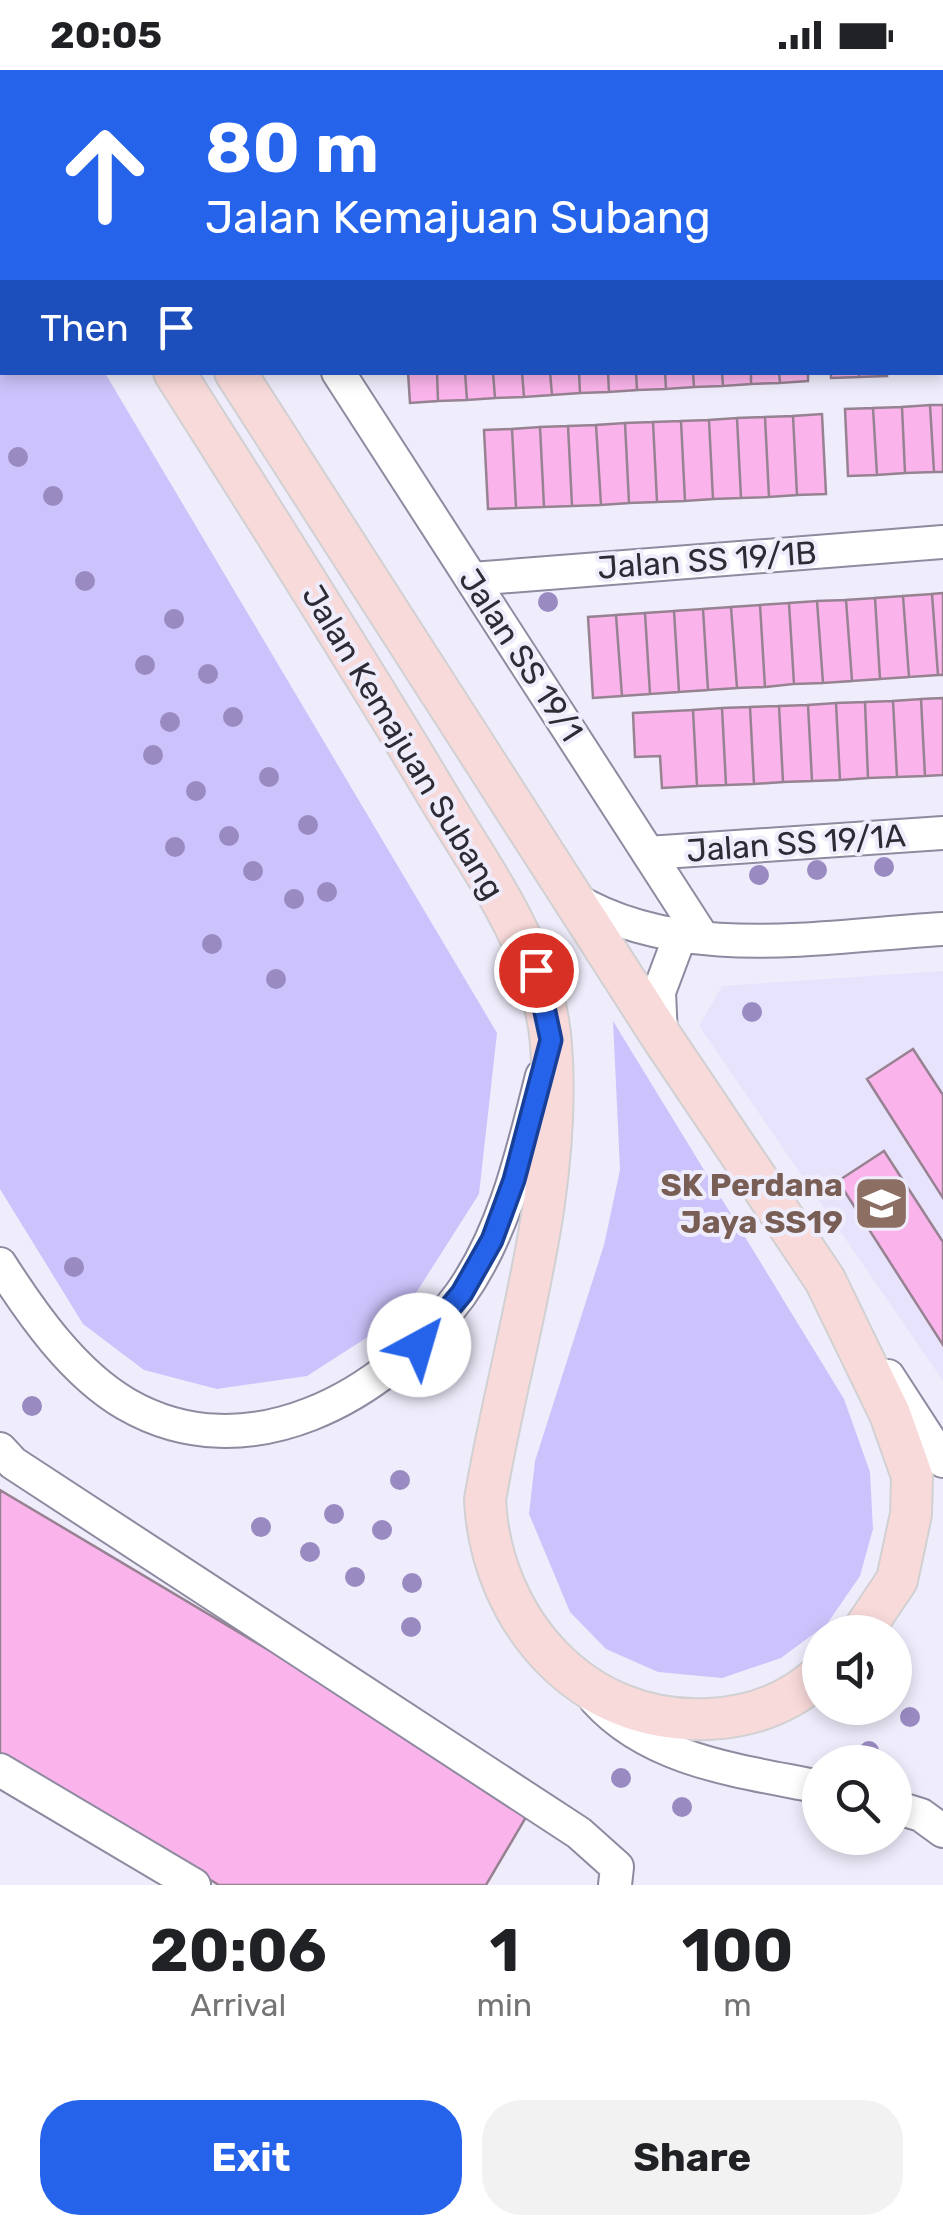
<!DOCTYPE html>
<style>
body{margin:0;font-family:Rubik,sans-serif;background:#f2f2f2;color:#202124;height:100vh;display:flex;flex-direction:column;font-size:38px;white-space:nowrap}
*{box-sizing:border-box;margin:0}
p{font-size:32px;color:#757577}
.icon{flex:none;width:55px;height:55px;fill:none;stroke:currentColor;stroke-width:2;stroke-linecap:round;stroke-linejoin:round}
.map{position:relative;height:1815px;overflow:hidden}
.panel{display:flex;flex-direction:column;background:#fff;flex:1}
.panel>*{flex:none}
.top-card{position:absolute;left:0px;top:0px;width:945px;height:305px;box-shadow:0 5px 15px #0003;background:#2563eb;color:#fff;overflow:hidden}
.controls{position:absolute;left:802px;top:1545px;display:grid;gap:20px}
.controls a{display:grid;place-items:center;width:110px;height:110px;border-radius:50%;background:#fff;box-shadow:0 5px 15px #0003;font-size:50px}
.pin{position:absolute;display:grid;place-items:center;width:85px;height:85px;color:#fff;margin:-42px;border:5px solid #fff;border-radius:50%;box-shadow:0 2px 10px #0007}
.me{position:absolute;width:110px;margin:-55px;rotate:39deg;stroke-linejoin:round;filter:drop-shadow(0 0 8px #0008)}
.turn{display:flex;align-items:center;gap:35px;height:210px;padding:0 40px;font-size:45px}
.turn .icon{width:130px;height:130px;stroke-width:2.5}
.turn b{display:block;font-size:70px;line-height:85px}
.then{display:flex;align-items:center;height:95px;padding:0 40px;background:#0003;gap:20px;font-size:38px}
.eta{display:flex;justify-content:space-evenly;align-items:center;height:170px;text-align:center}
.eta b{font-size:60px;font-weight:700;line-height:70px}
.primary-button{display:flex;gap:20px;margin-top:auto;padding:20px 40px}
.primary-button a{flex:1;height:115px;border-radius:40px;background:#2563eb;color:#fff;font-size:40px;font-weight:700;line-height:115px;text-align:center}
.primary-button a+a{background:#f2f2f2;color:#202124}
.status{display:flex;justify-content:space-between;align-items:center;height:70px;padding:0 50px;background:#fff;direction:ltr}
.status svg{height:28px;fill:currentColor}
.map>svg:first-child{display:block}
.built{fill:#e7e3fc}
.green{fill:#cdc3fc}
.building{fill:#fbb4eb;stroke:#978292;stroke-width:2.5}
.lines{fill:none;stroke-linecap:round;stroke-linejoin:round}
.minor-casing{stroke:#8e8aa0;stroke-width:36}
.major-casing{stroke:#d1d0d2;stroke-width:44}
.highway-casing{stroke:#d1d0d2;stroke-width:51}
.path{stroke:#92909c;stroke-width:5;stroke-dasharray:10 5;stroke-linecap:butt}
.minor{stroke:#fff;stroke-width:32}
.major{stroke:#f9dada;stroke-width:40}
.highway{stroke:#f5c1c2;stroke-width:48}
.tree{fill:#998ac1}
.route-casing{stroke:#184099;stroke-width:25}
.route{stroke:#2563eb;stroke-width:18}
.labels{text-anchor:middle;stroke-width:8;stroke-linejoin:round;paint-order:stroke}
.street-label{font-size:32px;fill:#2d2b34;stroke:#efedfc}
.education-label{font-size:32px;font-weight:bold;fill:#785e54;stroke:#efedfc;text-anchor:end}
</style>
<div class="status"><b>20:05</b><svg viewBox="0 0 49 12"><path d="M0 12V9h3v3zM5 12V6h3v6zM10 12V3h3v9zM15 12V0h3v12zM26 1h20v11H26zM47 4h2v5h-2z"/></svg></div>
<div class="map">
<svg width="943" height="1815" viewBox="0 0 943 1815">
<rect width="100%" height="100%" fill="#efedfc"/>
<path class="built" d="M943,901V1311L699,956L722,916Z"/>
<path class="green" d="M0,161L2,302L105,303L497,963L479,1124L402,1245L307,1306L217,1319L144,1300L83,1254L0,1119Z
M613,951L844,1329L870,1402L873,1459L860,1506L827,1554L781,1588L722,1608L658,1602L606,1579L570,1542L529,1444L535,1391L604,1175L620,1100Z"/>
<path class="building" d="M408,302H437L438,331L410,333Z
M437,302H465L467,330L438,331Z
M465,302H493L495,328L467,330Z
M493,302H522L524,327L495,328Z
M522,302H550L552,325L524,327Z
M550,302H579L580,323L552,325Z
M579,302H608L609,322L580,323Z
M608,302H636L637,320L609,322Z
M636,302H665L666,319L637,320Z
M665,302H693L694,317L666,319Z
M693,302H722L723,316L694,317Z
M722,302H751V314L723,316Z
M751,302H779L780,313L751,314Z
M779,302H808V311L780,313Z
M831,302H859V307L831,308Z
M859,302H887V306L859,307Z
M930,335L934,402L905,403L902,337Z
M930,335H943V402H934Z
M902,337L905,403L877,405L873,338Z
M873,338L877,405L848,406L845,339Z
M822,344L826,424L797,425L793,346Z
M793,346L797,425L769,427L765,347Z
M765,347L769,427L741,428L737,348Z
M737,348L741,428L713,429L709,350Z
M709,350L713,429L685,431L681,351Z
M681,351L685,431L657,432L653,352Z
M653,352L657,432L629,433L625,353Z
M625,353L629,433L601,435L596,355Z
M596,355L601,435L572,436L568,356Z
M568,356L572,436L544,437L540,357Z
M540,357L544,437L516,438L512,359Z
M512,359L516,438L488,439L484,360Z
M943,523V605H938L932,524Z
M932,524L938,605L909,607L903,526Z
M903,526L909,607L880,609L875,528Z
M875,528L880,609L852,611L846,530Z
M846,530L852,611L823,613L817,531Z
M817,531L823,613L794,614L789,533Z
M789,533L794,614L765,617L760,535Z
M760,535L765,617L737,618L731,537Z
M731,537L737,618L708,620L703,539Z
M703,539L708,620L679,622L674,541Z
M674,541L679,622L650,624L645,543Z
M645,543L650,624L622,626L616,545Z
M616,545L622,626L593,628L588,547Z
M943,628V705L925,706L921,629Z
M921,629L925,706L897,707L893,631Z
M893,631L897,707L868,708L865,632Z
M865,632L868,708L840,710L836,633Z
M836,633L840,710L812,711L808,635Z
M808,635L812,711L783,712L779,636Z
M779,636L783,712L754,714L750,637Z
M750,637L754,714L726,715L722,638Z
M722,638L726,715L697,716L693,640Z
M693,640L697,716L662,718L660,686L635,687L633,643Z
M913,979L943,1025V1128L867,1009Z
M884,1081L943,1172V1275L838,1111Z
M0,1420L532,1737L486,1815H219L0,1685Z"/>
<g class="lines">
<defs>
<path id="minor" d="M144,0L145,2
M942,182H943
M338,302L703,868
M472,509L943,472
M648,783L943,763
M571,827C679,894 822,866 943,859
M661,966L659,922L680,866
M0,1194C32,1244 73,1303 126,1334C247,1404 386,1327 460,1225C505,1162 523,1081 542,1006
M888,1306L943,1391
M0,1379L13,1393L579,1763L617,1797L615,1815
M596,1630C652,1692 742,1701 820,1717
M0,1700L194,1815
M895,1737L921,1745L943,1761"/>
<path id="major" d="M40,0L42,2
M0,29L2,33
M174,302C262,441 351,580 435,721C481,799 544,881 551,974C563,1128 510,1280 485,1430C491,1551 583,1656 709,1649C751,1647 789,1633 820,1605
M235,302L661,966L825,1210L890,1344L912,1406L911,1444L897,1510L862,1562"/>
<path id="highway" d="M0,68L2,70"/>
</defs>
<use href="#minor" class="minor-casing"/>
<use href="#major" class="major-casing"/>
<use href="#highway" class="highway-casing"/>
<path class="path" d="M699,0V2
M402,2L404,0"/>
<use href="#minor" class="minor"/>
<use href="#major" class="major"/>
<use href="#highway" class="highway"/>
</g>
<g class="tree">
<circle cx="18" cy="387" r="10"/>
<circle cx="53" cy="426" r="10"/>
<circle cx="85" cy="511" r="10"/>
<circle cx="548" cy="532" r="10"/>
<circle cx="174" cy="549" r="10"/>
<circle cx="145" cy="595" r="10"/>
<circle cx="208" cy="604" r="10"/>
<circle cx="233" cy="647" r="10"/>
<circle cx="170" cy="652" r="10"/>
<circle cx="153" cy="685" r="10"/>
<circle cx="269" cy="707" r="10"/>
<circle cx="196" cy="721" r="10"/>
<circle cx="308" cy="755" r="10"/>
<circle cx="229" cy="766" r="10"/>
<circle cx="175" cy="777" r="10"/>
<circle cx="884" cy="797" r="10"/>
<circle cx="817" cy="800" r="10"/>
<circle cx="253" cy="801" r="10"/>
<circle cx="759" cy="805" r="10"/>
<circle cx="327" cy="822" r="10"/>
<circle cx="294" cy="829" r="10"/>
<circle cx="212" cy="874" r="10"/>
<circle cx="276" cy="909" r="10"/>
<circle cx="752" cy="942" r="10"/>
<circle cx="74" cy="1197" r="10"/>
<circle cx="32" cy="1336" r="10"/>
<circle cx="400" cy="1410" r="10"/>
<circle cx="334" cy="1444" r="10"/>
<circle cx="261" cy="1457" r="10"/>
<circle cx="382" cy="1460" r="10"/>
<circle cx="310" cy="1482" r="10"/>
<circle cx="355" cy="1507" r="10"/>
<circle cx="412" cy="1513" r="10"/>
<circle cx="411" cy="1557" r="10"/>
<circle cx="910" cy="1647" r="10"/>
<circle cx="869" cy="1681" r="10"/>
<circle cx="621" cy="1708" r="10"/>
<circle cx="682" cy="1737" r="10"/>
</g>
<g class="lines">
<defs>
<path id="route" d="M419,1275L462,1223L492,1170L514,1110L551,970L536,900"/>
</defs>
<use href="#route" class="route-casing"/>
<use href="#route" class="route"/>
</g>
<defs>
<symbol id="school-square" viewBox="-11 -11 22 22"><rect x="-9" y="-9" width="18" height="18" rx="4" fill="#8d6e63" stroke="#efedfc"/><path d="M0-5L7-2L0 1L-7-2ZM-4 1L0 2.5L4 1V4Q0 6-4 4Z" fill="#fff"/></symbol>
</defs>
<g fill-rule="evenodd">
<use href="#school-square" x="850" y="1102" width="63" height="63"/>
</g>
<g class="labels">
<g class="street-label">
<text transform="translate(707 490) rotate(-4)" y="11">Jalan SS 19/1B</text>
<text transform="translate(521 585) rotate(57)" y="11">Jalan SS 19/1</text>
<text transform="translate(403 672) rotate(59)" y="11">Jalan Kemajuan Subang</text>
<text transform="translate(796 773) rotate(-4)" y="11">Jalan SS 19/1A</text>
</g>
<g class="education-label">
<text x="843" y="1126">SK Perdana<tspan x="843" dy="37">Jaya SS19</tspan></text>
</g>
</g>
</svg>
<div class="controls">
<a><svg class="icon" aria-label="sound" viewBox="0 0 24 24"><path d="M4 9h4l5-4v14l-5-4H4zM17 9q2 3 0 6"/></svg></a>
<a><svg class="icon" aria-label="search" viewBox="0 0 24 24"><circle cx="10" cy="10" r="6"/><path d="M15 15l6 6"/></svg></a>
</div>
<div class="pin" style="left:536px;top:900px;background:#d93025"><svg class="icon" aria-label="arrive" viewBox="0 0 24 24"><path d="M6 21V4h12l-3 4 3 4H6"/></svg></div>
<svg class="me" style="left:419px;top:1275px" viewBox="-20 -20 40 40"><circle r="19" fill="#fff"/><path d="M0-13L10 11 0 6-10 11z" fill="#2563eb"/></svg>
<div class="top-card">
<div class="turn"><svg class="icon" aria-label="ahead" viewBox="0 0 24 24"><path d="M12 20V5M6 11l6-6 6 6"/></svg><div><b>80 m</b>Jalan Kemajuan Subang</div></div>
<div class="then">Then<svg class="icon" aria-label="arrive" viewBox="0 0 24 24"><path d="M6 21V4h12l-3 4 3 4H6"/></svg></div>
</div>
</div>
<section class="panel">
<div class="eta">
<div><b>20:06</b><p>Arrival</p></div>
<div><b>1</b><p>min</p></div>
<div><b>100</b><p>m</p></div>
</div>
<div class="primary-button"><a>Exit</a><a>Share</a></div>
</section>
